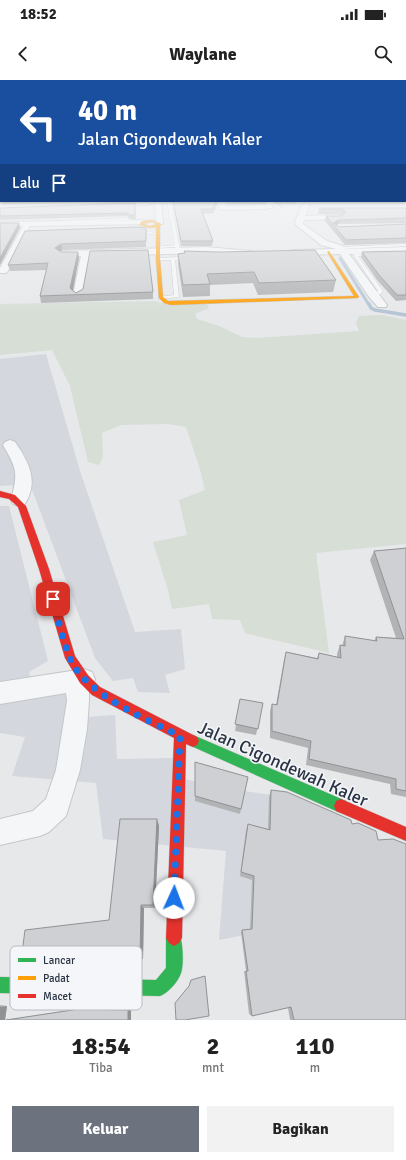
<!DOCTYPE html>
<html lang="id">
<style>
body{margin:0;font-family:Signika,sans-serif;background:#f2f2f2;color:#222;height:100vh;display:flex;flex-direction:column;font-size:15px;white-space:nowrap}
*{box-sizing:border-box;margin:0}
p{font-size:13px;color:#767676}
.icon{flex:none;width:22px;height:22px;fill:none;stroke:currentColor;stroke-width:2;stroke-linecap:round;stroke-linejoin:round}
.map{position:relative;height:940px;overflow:hidden}
.sheet{display:flex;flex-direction:column;background:#fff;flex:1}
.sheet>*{flex:none}
.top-card{position:absolute;left:0px;top:0px;width:406px;height:122px;box-shadow:0 1px 3px #0004;background:#1a4fa0;color:#fff;overflow:hidden}
.pin{position:absolute;display:grid;place-items:center;width:34px;height:34px;color:#fff;margin:-17px;border-radius:8px;box-shadow:0 2px 6px #0006}
.me{position:absolute;width:44px;margin:-22px;rotate:2deg;stroke-linejoin:round;filter:drop-shadow(0 0 3px #0008)}
.turn{display:flex;align-items:center;gap:14px;height:84px;padding:0 12px;font-size:18px}
.turn .icon{width:52px;height:52px;stroke-width:2.5}
.turn b{display:block;font-size:28px;line-height:34px}
.then{display:flex;align-items:center;height:38px;padding:0 12px;background:#0003;gap:8px;font-size:15px}
.eta{display:flex;justify-content:space-evenly;align-items:center;height:68px;text-align:center}
.eta b{font-size:24px;font-weight:800;line-height:28px}
.action{display:flex;gap:8px;margin-top:auto;padding:8px 12px}
.action a{flex:1;height:46px;border-radius:0px;background:#6c737f;color:#fff;font-size:16px;font-weight:800;line-height:46px;text-align:center}
.action a+a{background:#f2f2f2;color:#222}
.status{display:flex;justify-content:space-between;align-items:center;height:28px;padding:0 20px;background:#fff;direction:ltr}
.status svg{height:11px;fill:currentColor}
header{display:flex;justify-content:space-between;align-items:center;height:52px;padding:0 12px;background:#fff;font-size:18px;font-weight:800}
.map>svg:first-child{display:block}
.built{fill:#d4d7dd}
.green{fill:#d6ded6}
.lines{fill:none;stroke-linecap:round;stroke-linejoin:round}
.stream-far2{stroke:#b4c4d5;stroke-width:2}
.stream-far1{stroke:#b4c4d5;stroke-width:3}
.stream{stroke:#b4c4d5;stroke-width:3.5}
.lane-casing{stroke:#c4c6c8;stroke-width:1}
.street-casing{stroke:#c4c6c8;stroke-width:2}
.fast-casing{stroke:#c4c6c8;stroke-width:1}
.slow-casing{stroke:#c4c6c8;stroke-width:1}
.jam-casing{stroke:#c4c6c8;stroke-width:1}
.lane{fill:#f5f6f7;fill-rule:evenodd}
.street{fill:#f5f6f7;fill-rule:evenodd}
.fast{fill:#30b455;fill-rule:evenodd}
.slow{fill:#ff9f0a;fill-rule:evenodd}
.jam{fill:#e5322d;fill-rule:evenodd}
.wall{fill:#b1b3b5}
.shaded-wall{fill:#909294}
.building{fill:#ced0d3;stroke:#909294}
.route{stroke:#1a73e8;stroke-width:7;stroke-dasharray:0 12.6}
.labels{text-anchor:middle;stroke-width:3;stroke-linejoin:round;paint-order:stroke}
.near-street-label{font-size:18px;fill:#2b3445;stroke:#f4f6f9}
.key{fill:#f4f6f9;stroke:#b8bcc3;stroke-width:1}
.key-label{font-size:11px;fill:#2b3445}
</style>
<div class="status"><b>18:52</b><svg viewBox="0 0 49 12"><path d="M0 12V9h3v3zM5 12V6h3v6zM10 12V3h3v9zM15 12V0h3v12zM26 1h20v11H26zM47 4h2v5h-2z"/></svg></div>
<header><svg class="icon" aria-label="back" viewBox="0 0 24 24"><path d="M15 5l-7 7 7 7"/></svg>Waylane<svg class="icon" aria-label="search" viewBox="0 0 24 24"><circle cx="10" cy="10" r="6"/><path d="M15 15l6 6"/></svg></header>
<div class="map">
<svg width="406" height="940" viewBox="0 0 406 940">
<rect width="100%" height="100%" fill="#e6e8ea"/>
<path class="built" d="M46,274L80,391L135,552L181,549L185,589L165,595L170,613L138,612L133,598L113,601L95,578L30,404L0,406V279Z
M0,426H9L48,581L29,592L32,605L67,610L71,638L115,635L117,679L173,678L178,698L251,712L302,719L326,839L219,860L226,771L103,759L96,703L12,696L25,657L0,653Z"/>
<path class="green" d="M155,221L161,223L207,224L209,228L195,234L197,239L219,246L242,257L256,258L359,251L356,243L359,236L382,235L406,240V464L316,473L329,573L245,553L240,540L212,539L209,524L172,529L168,510L153,462L187,455L179,420L205,410L200,389L186,347L168,344L121,345L102,353L103,377L99,385L88,382L70,306L52,270L0,275V224Z"/>
<g class="lines">
<path class="stream-far2" d="M275,121L282,127"/>
<path class="stream-far1" d="M340,178L369,225"/>
<path class="stream" d="M369,224L371,228L375,230L406,235"/>
<defs>
<path id="lane" d="M167,121H171L180,171L178,172L176,171L175,167L158,168L156,167L175,165Z
M127,138L129,139V144H127L125,140L60,142L58,141Z
M134,150L158,153L160,154L158,155L135,152Z
M406,164V166L340,169L338,168L340,167Z
M353,174H374L376,175L374,176H358L383,211L381,214L373,216L371,215L378,211Z
M190,177L192,179L175,180L179,217L159,219V217L174,215L171,180H158L156,178Z"/>
<path id="street" d="M155,121H161L163,144H157L156,142Z
M217,121H223L227,126L265,125L268,123L267,121H273L274,123L272,128L266,129L227,130L220,129Z
M146,122L150,124L148,125L111,127L107,125L111,123Z
M306,123L310,125L305,136L340,135L344,137L340,139L304,140L303,144L327,161L343,166L345,169L406,167V173L349,174L387,225L386,227H378L369,217L340,174L290,175L289,173L290,171L293,170L336,169L321,165L296,145L295,142L302,125Z
M143,140L147,142L146,144L30,146L8,191L6,193H0V188L23,146H0V142Z
M206,167L251,171L255,174L251,177L206,173L90,176L83,215L78,218L73,215L81,176L62,177L58,174L62,171Z
M10,360L15,362C29,382 39,401 25,424L19,426L13,424L11,420C18,393 17,389 3,365L5,362Z
M84,589L92,592L95,599L92,606L89,608V621L87,649L80,690L66,736L49,752L40,756L0,765V739L33,731L46,719L56,690L67,621L66,613L0,624V602Z"/>
<path id="fast" d="M193,655L346,721L348,726L346,731L341,733L336,731L189,665L187,661L189,657Z
M174,850L179,853C183,861 184,885 181,893C178,902 168,913 160,916L0,913V897L156,900L166,888V858L169,853Z"/>
<path id="slow" d="M152,140L162,144L160,146V179L163,217L168,221L354,216L327,172L329,171L359,217L357,218L171,225L164,223L159,218L156,179V147L150,148L139,145L142,141ZM152,142L157,144L150,146L143,144Z"/>
<path id="jam" d="M0,411L15,415L26,426L49,489L75,576L88,595L100,607L197,657L199,661L197,665L193,667L186,664L182,858L179,863L174,866L169,863L166,858L174,658L92,615L80,603L65,578L39,489L18,427L9,419L0,417Z
M341,719L406,747V761L336,731L334,726L336,721Z"/>
</defs>
<use href="#lane" class="lane-casing"/>
<use href="#street" class="street-casing"/>
<use href="#fast" class="fast-casing"/>
<use href="#slow" class="slow-casing"/>
<use href="#jam" class="jam-casing"/>
<use href="#lane" class="lane"/>
<use href="#street" class="street"/>
<use href="#fast" class="fast"/>
<use href="#slow" class="slow"/>
<use href="#jam" class="jam"/>
</g>
<path class="wall" d="M0,104H1V121H128L0,124V112L1,109L0,108Z
M173,121H217V126H216V130H214V133L202,134L213,161L212,166H181Z
M224,121H266L265,124H228Z
M274,121H297L296,124H275Z
M135,123L136,139H130L127,136L0,140V128Z
M319,128H406V143L338,144L337,145L339,147L406,144V163L345,165L325,141L326,136H341L342,135L340,134H319L318,133Z
M25,151L146,154V167L62,170L60,171L61,172H78L79,178L72,210L76,213L153,212V219L41,223L40,216L47,190L10,191L8,185Z
M184,171L336,200L333,212L258,215L253,203L210,205V216L183,217L178,185V174L185,173Z
M406,171V220L396,221L377,200L361,177L362,172Z
M406,468V717L391,714L390,704L306,685L308,668L270,658V631L272,624L276,625L284,580L286,572L317,578L319,573L337,577V574L340,565L342,566L345,556L374,561L376,557L396,558L370,480L374,471L397,469Z
M240,619L263,623L256,655L235,651Z
M248,697L240,734L195,721V716Z
M271,710L406,940H290L288,928L252,936L249,934L244,891H246L241,852L242,850H250L252,800L240,796L246,750L248,744L268,749L269,717Z
M157,739L159,746L155,828H144L143,879L95,886L35,885L26,884L27,882L21,881L109,840Z
M0,925L7,926L5,940L84,928L131,929V940H0Z"/>
<path class="shaded-wall" d="M339,140L338,144L334,146L333,143Z
M19,143L20,148L0,185V178Z
M61,164L62,170L56,174L55,168Z
M78,172L79,178L72,215L70,208Z
M157,739L159,746L155,828L153,825Z
M141,825L144,828L143,879L140,878Z
M7,926L5,940H0V927Z
M131,929V940H128V930Z"/>
<path class="building" d="M1,109V121H0V112Z
M173,121H217V122H215L216,125H213L214,129H201L213,161H181Z
M135,123V135H130L127,133L0,136V128Z
M319,128H406V138L339,140L333,143L339,147L406,144V158L346,160L326,136H341L346,132L341,129H320Z
M0,143H19L0,178Z
M137,147L146,148V161L61,164L55,168L61,172H78L70,208L76,213L83,209L90,171L148,170L153,212L40,216L48,183L8,185L25,151Z
M315,170L336,200L259,203L254,192L207,194L210,204L183,205L178,174L185,173L184,171L219,172Z
M406,171V215H397L379,195L362,172Z
M406,468V711L396,709V699L309,679L311,661L272,651V624L277,625L286,572L318,579L319,573L341,578L340,565L345,566V556L377,561L376,557L404,559L374,471L397,469Z
M240,619L263,623L258,649L235,644Z
M195,682L248,697L241,729L195,716Z
M271,710L287,712L351,740L352,744L358,743L376,751L378,760L393,759L406,764V940H294L291,927L252,936L246,891H248L242,850L252,849L254,796L241,792L248,744L270,750Z
M120,739H157L153,825H141L140,878L90,885L26,884L27,880L21,881L25,850L109,840Z
M205,896L209,936L185,940H176L175,923L189,906L191,900Z
M79,929L128,930V940H6Z"/>
<linearGradient id="sky" x2="0" y2="1"><stop stop-color="#93bae0"/><stop offset="0.44" stop-color="#f4f5f6"/><stop offset="1" stop-color="#f4f5f6" stop-opacity="0"/></linearGradient>
<rect width="406" height="236" fill="url(#sky)"/>
<g class="lines">
<path class="route" d="M53,519C58,538 62,559 70,578C85,614 146,639 180,656L174,818"/>
</g>
<g class="labels">
<g class="near-street-label">
<text transform="translate(283 684) rotate(24)" y="6">Jalan Cigondewah Kaler</text>
</g>
</g>
<rect x="10" y="866" width="132" height="64" rx="6" class="key"/>
<rect x="18" y="878" width="18" height="4" fill="#30b455"/>
<rect x="18" y="896" width="18" height="4" fill="#ff9f0a"/>
<rect x="18" y="914" width="18" height="4" fill="#e5322d"/>
<g class="key-label">
<text x="43" y="884">Lancar</text>
<text x="43" y="902">Padat</text>
<text x="43" y="920">Macet</text>
</g>
</svg>
<div class="pin" style="left:53px;top:519px;background:#d93025"><svg class="icon" aria-label="arrive" viewBox="0 0 24 24"><path d="M6 21V4h12l-3 4 3 4H6"/></svg></div>
<svg class="me" style="left:174px;top:818px" viewBox="-20 -20 40 40"><circle r="19" fill="#fff"/><path d="M0-13L10 11 0 6-10 11z" fill="#1a73e8"/></svg>
<div class="top-card">
<div class="turn"><svg class="icon" aria-label="left" viewBox="0 0 24 24"><path d="M17 20v-9H6M10 6l-5 5 5 5"/></svg><div><b>40 m</b>Jalan Cigondewah Kaler</div></div>
<div class="then">Lalu<svg class="icon" aria-label="arrive" viewBox="0 0 24 24"><path d="M6 21V4h12l-3 4 3 4H6"/></svg></div>
</div>
</div>
<section class="sheet">
<div class="eta">
<div><b>18:54</b><p>Tiba</p></div>
<div><b>2</b><p>mnt</p></div>
<div><b>110</b><p>m</p></div>
</div>
<div class="action"><a>Keluar</a><a>Bagikan</a></div>
</section>
